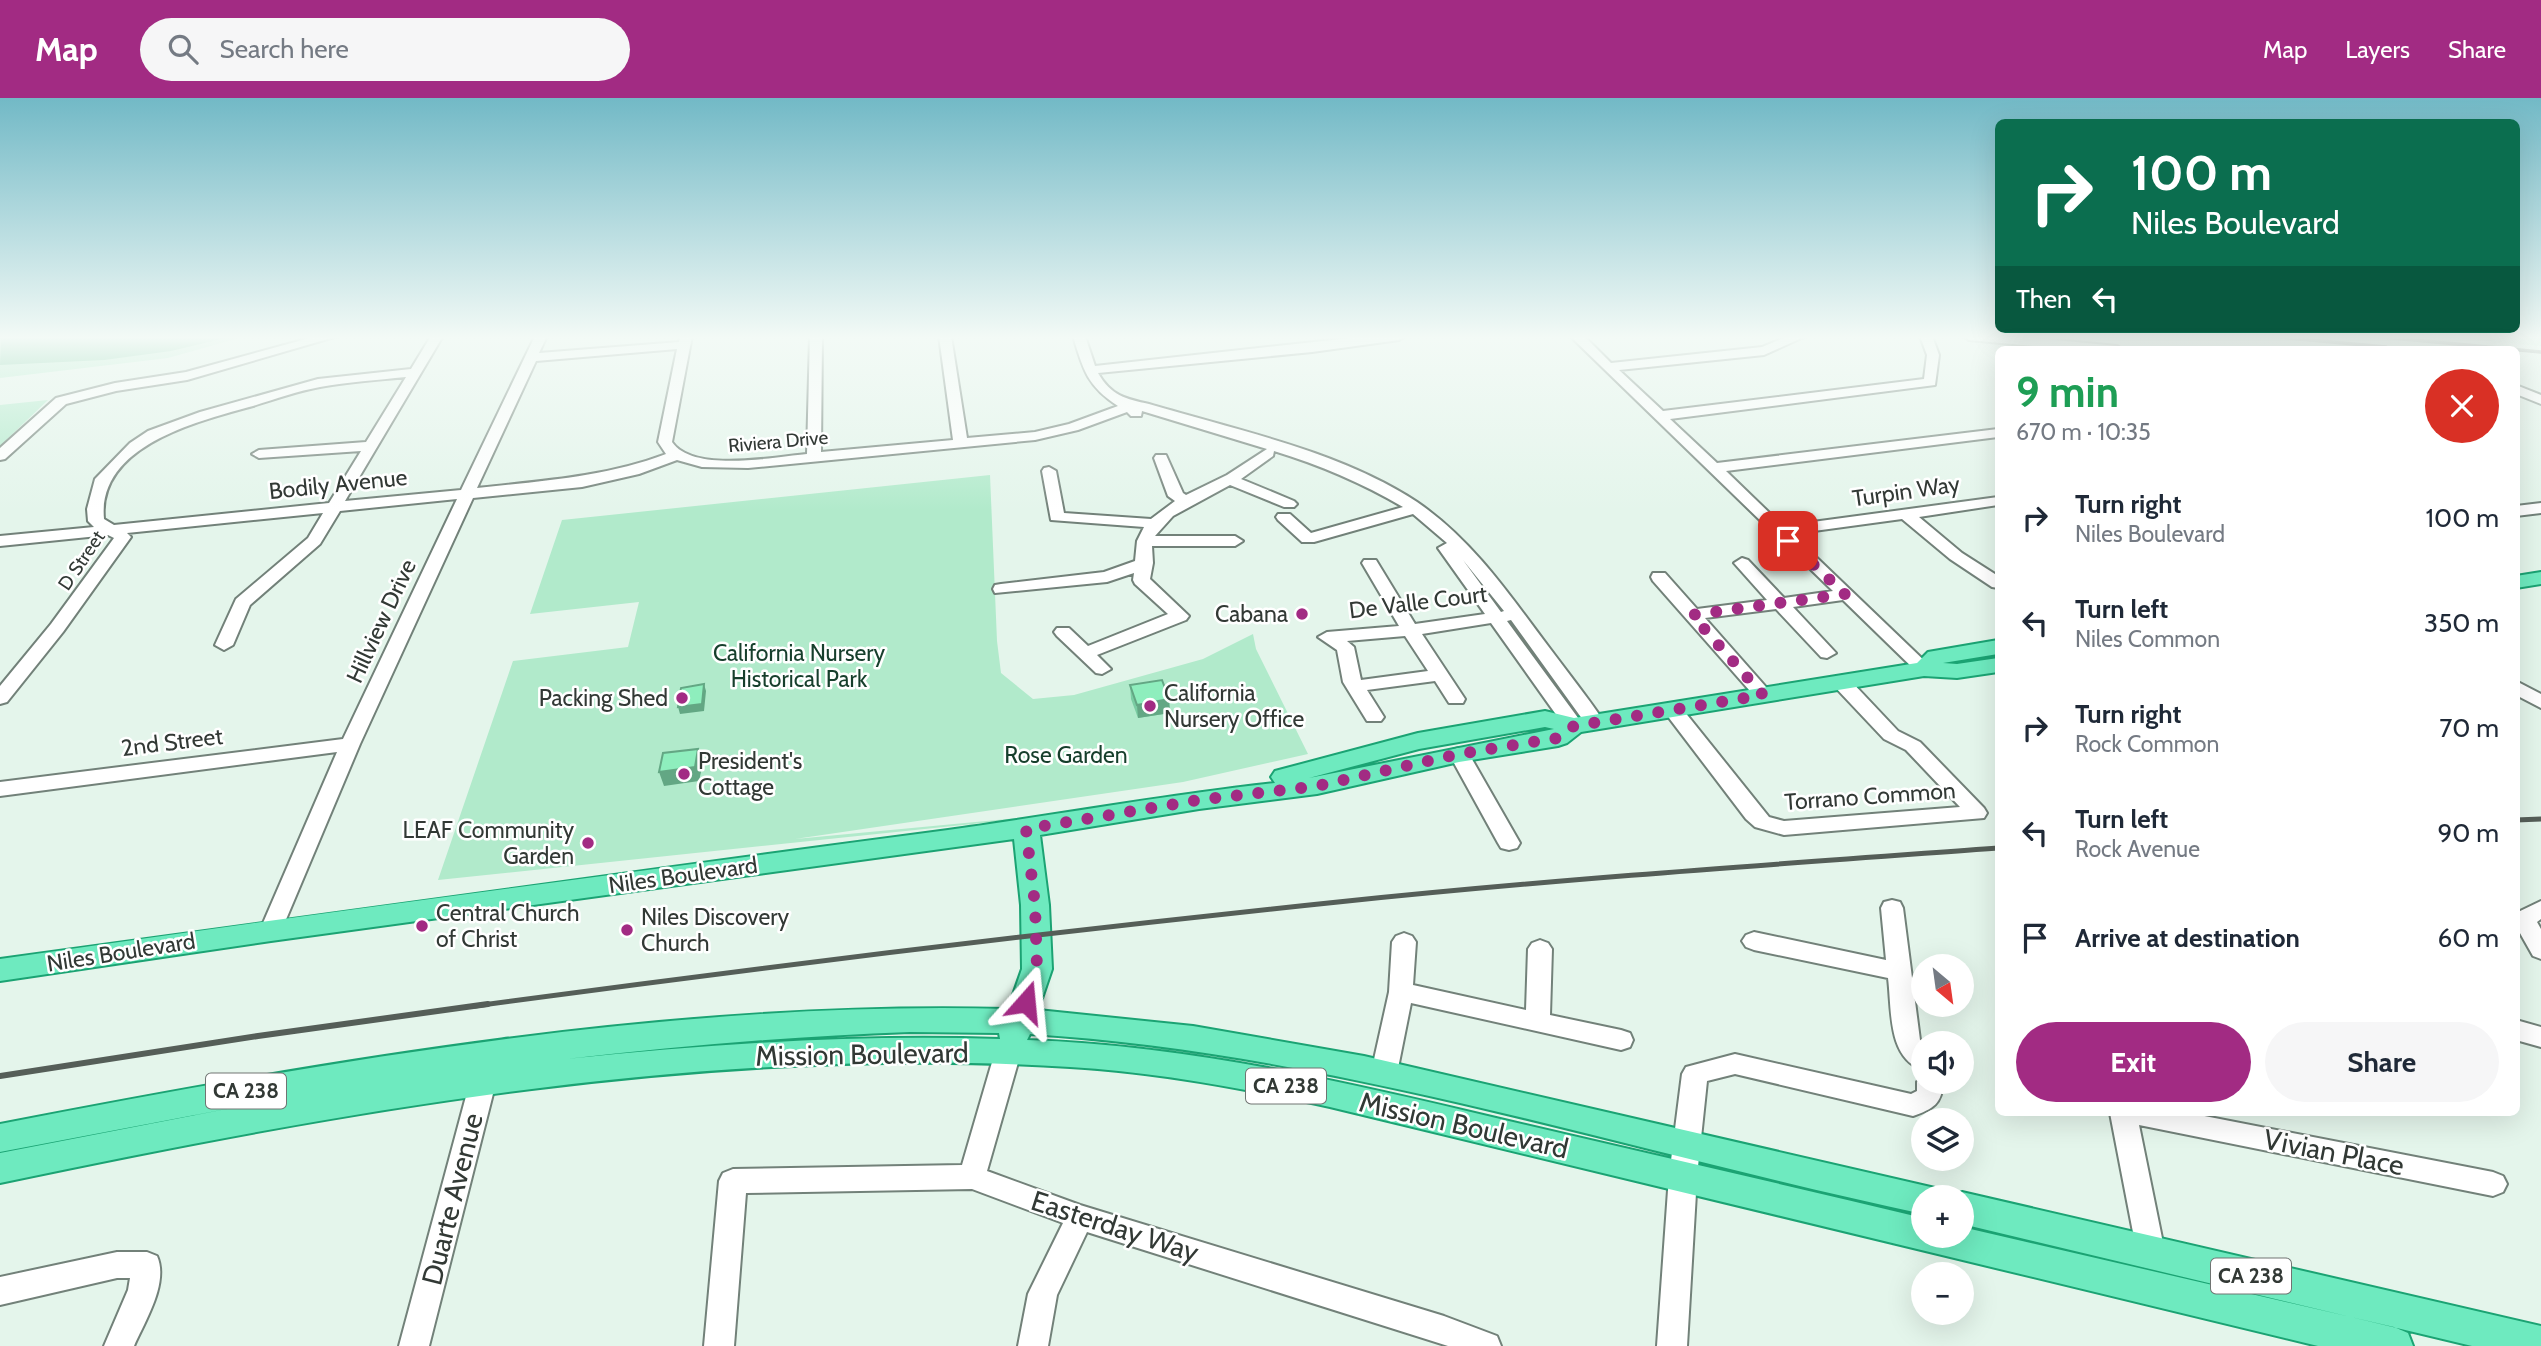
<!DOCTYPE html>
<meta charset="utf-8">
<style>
body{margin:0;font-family:Cabin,sans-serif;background:#f6f6f7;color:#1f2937;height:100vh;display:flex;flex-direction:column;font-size:26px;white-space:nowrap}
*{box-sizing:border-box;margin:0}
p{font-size:23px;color:#747a83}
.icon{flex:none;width:38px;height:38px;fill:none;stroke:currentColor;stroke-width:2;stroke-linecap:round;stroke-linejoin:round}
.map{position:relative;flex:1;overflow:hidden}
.panel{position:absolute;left:1995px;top:248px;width:525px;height:770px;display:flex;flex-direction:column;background:#fff;border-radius:10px;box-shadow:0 7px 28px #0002}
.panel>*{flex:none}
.guide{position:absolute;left:1995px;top:21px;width:525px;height:214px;border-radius:10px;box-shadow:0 7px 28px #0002;background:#0b6e4f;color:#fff;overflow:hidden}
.needle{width:46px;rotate:151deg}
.controls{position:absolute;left:1911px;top:856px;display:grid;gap:14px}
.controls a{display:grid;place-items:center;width:63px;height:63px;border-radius:50%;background:#fff;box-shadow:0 7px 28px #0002;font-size:35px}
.pin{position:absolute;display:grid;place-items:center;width:60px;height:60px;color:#fff;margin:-30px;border-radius:14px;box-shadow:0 4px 10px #0006}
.me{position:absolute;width:77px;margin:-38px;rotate:18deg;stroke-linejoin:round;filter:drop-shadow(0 0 5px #0008)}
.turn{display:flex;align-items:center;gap:24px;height:147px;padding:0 21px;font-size:32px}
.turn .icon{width:91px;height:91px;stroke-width:2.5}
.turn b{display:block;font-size:49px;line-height:60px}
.then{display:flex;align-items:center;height:66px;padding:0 21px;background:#0003;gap:14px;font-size:26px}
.round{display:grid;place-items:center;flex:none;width:74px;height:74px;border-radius:37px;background:#f6f6f7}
.overview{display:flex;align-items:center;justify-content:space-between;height:119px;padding:0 21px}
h1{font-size:42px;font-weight:800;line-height:52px;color:#1e9e55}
.primary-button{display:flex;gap:14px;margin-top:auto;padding:14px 21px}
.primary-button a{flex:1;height:80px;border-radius:42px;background:#a22b83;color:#fff;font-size:28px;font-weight:800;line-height:80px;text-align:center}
.primary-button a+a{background:#f6f6f7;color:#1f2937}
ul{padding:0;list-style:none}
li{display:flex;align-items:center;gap:21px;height:105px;padding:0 21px}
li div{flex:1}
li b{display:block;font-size:26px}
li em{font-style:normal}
header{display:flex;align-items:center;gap:42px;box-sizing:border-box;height:98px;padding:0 35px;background:#a22b83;color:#fff}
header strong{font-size:33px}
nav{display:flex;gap:38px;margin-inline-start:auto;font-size:24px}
.search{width:490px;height:63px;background:#f6f6f7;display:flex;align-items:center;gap:18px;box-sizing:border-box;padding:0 24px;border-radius:38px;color:#747a83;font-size:26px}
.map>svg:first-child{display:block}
.green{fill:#b1eacb}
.water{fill:#61c192}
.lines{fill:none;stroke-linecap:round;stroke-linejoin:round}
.minor-casing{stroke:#728179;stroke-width:4}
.major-casing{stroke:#1ba373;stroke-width:4}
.minor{fill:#fff;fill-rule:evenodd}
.major{fill:#6eeabf;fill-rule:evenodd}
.rail-far2{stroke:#555e58;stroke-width:3.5}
.rail-far1{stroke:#555e58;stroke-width:5}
.rail{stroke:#555e58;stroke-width:6}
.wall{fill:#7acda3}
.shaded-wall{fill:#63a784}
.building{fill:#8eeebd;stroke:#63a784;stroke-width:2}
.route{stroke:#a22b83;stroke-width:12;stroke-dasharray:0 21.6}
.poi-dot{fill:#a22b83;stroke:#fff;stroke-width:2.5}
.labels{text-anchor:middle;stroke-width:5;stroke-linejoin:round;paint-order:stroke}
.far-street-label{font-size:19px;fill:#323935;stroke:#fff}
.shield{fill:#fff;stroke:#707472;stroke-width:2}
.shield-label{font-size:21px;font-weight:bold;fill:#323935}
.street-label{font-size:23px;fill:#323935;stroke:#fff}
.poi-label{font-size:23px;fill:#323935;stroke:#fff;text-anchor:start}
.park-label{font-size:23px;fill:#163f2c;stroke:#fff}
.near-street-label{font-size:28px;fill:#323935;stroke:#fff}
</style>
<header>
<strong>Map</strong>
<div class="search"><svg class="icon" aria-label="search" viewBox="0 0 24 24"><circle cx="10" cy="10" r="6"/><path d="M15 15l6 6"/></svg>Search here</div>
<nav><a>Map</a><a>Layers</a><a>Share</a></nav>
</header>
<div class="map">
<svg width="2541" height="1248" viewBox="0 0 2541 1248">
<rect width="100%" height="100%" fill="#e4f5eb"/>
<path class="green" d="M0,238H246L168,260L0,280Z
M2437,238H2541V248Z
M48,302L0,348V307Z
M990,377L997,543L1001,575L1033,601L1074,597L1203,561L1253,536L1256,551L1308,656L1183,684L795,741L1154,707L438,782L513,563L628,549L639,504L530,516L562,422Z"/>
<path class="water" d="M234,238L171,253L104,262L0,267L1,238Z"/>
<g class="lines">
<defs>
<path id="minor" d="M317,238H338L187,282L116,293L66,306L5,361L0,362V350L56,300L115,285L186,274Z
M431,238H443L345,403L461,392L535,238H547L539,255L679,244L680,238H692L672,344C693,375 774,359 807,356L810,238H822L821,354L953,342L939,238H951L967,340L1035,334L1069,326L1118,308C1087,288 1083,271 1073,238H1085L1095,268L1369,238H1405L1399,242L1312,254L1098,275C1111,298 1126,301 1149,306C1236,332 1340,353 1417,404C1470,440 1507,493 1545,544C1565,571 1586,597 1605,625L1595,631L1588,629L1511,522L1507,523L1584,628L1581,632H1567L1491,525L1422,536L1465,601L1463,605H1449L1435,583L1367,592L1384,619L1381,623H1367L1343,584L1337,552L1318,539L1327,534L1399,528L1362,465L1364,462H1376L1415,526L1485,516L1438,450L1447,445L1413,416L1314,444H1302L1278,422L1276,419L1278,416H1290L1311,435L1403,409C1362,385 1320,367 1274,353L1273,358L1241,381L1294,403L1297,406L1294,409H1284L1230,387L1173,418L1155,438H1235L1243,443L1235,448H1152L1153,465L1150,481L1189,518L1186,522L1097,557L1111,571L1102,576L1096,575L1057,538L1054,534L1057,530H1069L1088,548L1168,516L1135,486L1133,482L1134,475L1107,484L995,495L993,491L995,487L1001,486L1104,474L1135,463L1137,443L1144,429L1051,422L1042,373L1044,370L1049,369L1056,373L1064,415L1151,421L1175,403L1168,398L1154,360L1156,357H1166L1183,395L1186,397L1227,377L1267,351L1142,313L1141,318H1131L1127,314L1078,332L1035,342L748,370L702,369L677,362L639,376L582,389L473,400L360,646L279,838L271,840L263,838L260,832L337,654L0,698V684L343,641L457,401L340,413L320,446L250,507L233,547L224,552L215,547L236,501L308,440L323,415L127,435L131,439L63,534L7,604L0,606V588L51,526L114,440L108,437L0,448V438L94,429L88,423L87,411L95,381L130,345L148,333L200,314L318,281L411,271ZM677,251L658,344L666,356C605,379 542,383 477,390L536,263ZM406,279L366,344L259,352L252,356L259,360L361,353L329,405L114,427L104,421C97,347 199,323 253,308C275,301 298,293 320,289C348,284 377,282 406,279ZM1463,462L1504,513L1501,514ZM1405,538L1428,573L1361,582L1354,549L1347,543Z
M1570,238H1584L1611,265L1762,249L1788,238H1806L1764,257L1619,272L1663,313L1924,281L1927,257L1920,238H1932L1939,257L1935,287L1670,321L1717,365L1998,331V339L1726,373L1783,428L1998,399V407L1919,419L1962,455L1998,478V490L1992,489L1950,461L1902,421L1792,436L1933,571L1930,575H1918L1843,502L1793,509L1836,555L1827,560L1821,559L1776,511L1705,520L1773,597L1771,601H1757L1653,483L1651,479L1653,475H1665L1697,511L1767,502L1734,465L1742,460L1748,462L1784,500L1833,493Z
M1963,238H2013L2117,248L2123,252H2077L1969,242Z
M2516,287L2541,297V306L2516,296Z
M2541,405V415L2516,418V408Z
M1841,578L1848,580L1898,633L1920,644L1984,710L1987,715L1984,720L1784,737L1755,729L1746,721L1663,612L1673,606L1680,608L1769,719L1784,723L1960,709L1906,652L1884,641L1834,588L1832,584Z
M2516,583L2541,596V610L2516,597Z
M1459,650L1466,652L1469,656L1520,745L1517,750L1509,752L1501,750L1498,745L1449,656L1452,652Z
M1892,802L1900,804L1903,810L1920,942L1923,946V972C1887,960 1892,911 1888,880L1754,852L1746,849L1742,843L1746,837L1754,834L1886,862L1881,810L1884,804Z
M2541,803V821L2537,824L2541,831V861L2533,858L2516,828V815Z
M1404,835L1412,838L1416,844L1413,887L1526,912L1528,851L1532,845L1540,842L1548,845L1552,851L1550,917L1621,932L1630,935L1633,942L1630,949L1621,952L1411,905L1397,975L1393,982L1384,985L1375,982L1371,975L1389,894L1392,844L1396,838Z
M2516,922L2541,929V949L2516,942Z
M1008,944L1017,947L1021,954L987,1073L1080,1107L1444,1218L1497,1238L1501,1248H1448L1087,1134L1057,1197L1048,1248H1018L1028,1196L1063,1125L972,1091L746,1095L734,1248H704L719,1083L723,1075L733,1071L962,1067L995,954L999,947Z
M1735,956L1911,996L1917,993V984L1923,976V984H1943C1942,1006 1933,1011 1913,1018L1735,976L1707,983L1697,1078L1687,1248H1657L1669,1078L1682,976L1686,969Z
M485,966L494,969L498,976L429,1248H399L472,976L476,969Z
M2110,1015H2189L2493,1074L2503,1078L2507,1086L2503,1094L2493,1098L2139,1027L2165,1155L2161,1164L2151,1168L2141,1164L2137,1155Z
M117,1154H147L157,1158C169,1185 145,1223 134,1248H104L128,1192L130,1180H117L0,1207V1179Z"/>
<path id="major" d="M2541,474V486L2516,490V478Z
M1998,542V556L1943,565L1957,566L1998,560V574L1957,580L1924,578L1581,634L1567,645L1558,648L1459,664L1317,696L1199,711L1040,737L1049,807L1052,871L1038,912L1193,928L1364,958L1935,1090L1940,1099H1923V1116C1626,1053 1335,955 1030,936L1027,942C1186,947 1341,983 1496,1020C1638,1053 1781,1086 1923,1120V1138H1962V1129L2394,1229L2408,1235L2413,1248H2318L1330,1009C1244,991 1158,974 1070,969C710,947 351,1011 0,1085V1055L237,1009L0,1054V1026C326,963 675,902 1008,911L1022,871L1021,807L1014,741L271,843L0,883V861C316,815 632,774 948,732C1057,717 1165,697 1275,685L1271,679L1275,673L1418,635L1545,613L1574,620L1917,565L1928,554ZM1545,629L1554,631L1309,680L1419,651ZM910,934L999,935L1000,941C855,936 711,946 566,961C681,948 795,938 910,934Z
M1962,1094L2541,1228V1248H2472L1962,1126V1099H1949Z"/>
</defs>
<use href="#minor" class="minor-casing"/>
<use href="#major" class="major-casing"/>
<use href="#minor" class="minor"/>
<use href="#major" class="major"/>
<path class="rail-far2" d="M2268,238L2386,249
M2372,238L2541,254"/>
<path class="rail-far1" d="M2516,722L2541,721
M475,908C762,869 1050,834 1338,804C1558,781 1778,766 1998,750"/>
<path class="rail" d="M0,978L258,938L488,906"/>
</g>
<path class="wall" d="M1130,587L1169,601L1170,615L1138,620L1131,601Z"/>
<path class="shaded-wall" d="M704,586L706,593L704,613L680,616L678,609Z
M1169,601L1170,615L1138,620L1137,607Z
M698,651L703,665L699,683L664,688L659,674Z"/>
<path class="building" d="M1162,582L1169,601L1137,607L1130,587Z
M704,586L702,606L678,609L681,590Z
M698,651L695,669L659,674L663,655Z"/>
<linearGradient id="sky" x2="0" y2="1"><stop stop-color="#72b9c6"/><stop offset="0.58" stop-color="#f3faf6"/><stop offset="1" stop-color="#f3faf6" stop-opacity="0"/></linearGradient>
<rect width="2541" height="413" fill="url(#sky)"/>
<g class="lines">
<path class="route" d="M1026,904L1037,871L1035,807L1026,731L1199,702L1317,688L1459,656L1558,640L1574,628L1763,597L1692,517L1845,496L1788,443"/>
</g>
<g class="poi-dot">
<circle cx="1302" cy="516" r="7"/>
<circle cx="682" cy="600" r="7"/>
<circle cx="1150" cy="608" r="7"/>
<circle cx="684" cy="676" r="7"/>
<circle cx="588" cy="745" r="7"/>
<circle cx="422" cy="828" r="7"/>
<circle cx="627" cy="832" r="7"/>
</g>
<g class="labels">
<g class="far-street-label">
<text transform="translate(778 343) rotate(-5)" y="7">Riviera Drive</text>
<text transform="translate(81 462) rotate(-56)" y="7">D Street</text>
</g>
<g class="shield">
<rect x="1246" y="970.5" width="80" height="35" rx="5"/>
<rect x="206" y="975.5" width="80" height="35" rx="5"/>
<rect x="2211" y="1160.5" width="80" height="35" rx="5"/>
</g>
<g class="shield-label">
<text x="1286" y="995">CA 238</text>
<text x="246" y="1000">CA 238</text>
<text x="2251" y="1185">CA 238</text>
</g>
<g class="street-label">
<text transform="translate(338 386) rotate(-6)" y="8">Bodily Avenue</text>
<text transform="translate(1906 393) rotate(-8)" y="8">Turpin Way</text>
<text transform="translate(1418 504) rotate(-7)" y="8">De Valle Court</text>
<text transform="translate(381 523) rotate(-65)" y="8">Hillview Drive</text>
<text transform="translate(172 644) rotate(-7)" y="8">2nd Street</text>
<text transform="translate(1870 698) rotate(-4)" y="8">Torrano Common</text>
<text transform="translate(683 777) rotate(-8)" y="8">Niles Boulevard</text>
<text transform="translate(121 854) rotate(-9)" y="8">Niles Boulevard</text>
</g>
<g class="poi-label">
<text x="1288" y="524" text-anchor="end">Cabana</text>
<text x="1164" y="603">California<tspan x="1164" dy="26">Nursery Office</tspan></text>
<text x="668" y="608" text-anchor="end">Packing Shed</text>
<text x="698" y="671">President's<tspan x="698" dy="26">Cottage</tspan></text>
<text x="574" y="740" text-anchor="end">LEAF Community<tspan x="574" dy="26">Garden</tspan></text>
<text x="436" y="823">Central Church<tspan x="436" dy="26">of Christ</tspan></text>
<text x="641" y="827">Niles Discovery<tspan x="641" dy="26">Church</tspan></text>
</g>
<g class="park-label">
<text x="799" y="563">California Nursery<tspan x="799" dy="26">Historical Park</tspan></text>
<text x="1066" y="665">Rose Garden</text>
</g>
<g class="near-street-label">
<text transform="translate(862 956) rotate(-1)" y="10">Mission Boulevard</text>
<text transform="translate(1464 1027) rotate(13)" y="10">Mission Boulevard</text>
<text transform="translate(2334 1054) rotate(11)" y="10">Vivian Place</text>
<text transform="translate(452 1101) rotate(-76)" y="10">Duarte Avenue</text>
<text transform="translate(1115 1128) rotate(18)" y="10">Easterday Way</text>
</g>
</g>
</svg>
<div class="controls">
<a><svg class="needle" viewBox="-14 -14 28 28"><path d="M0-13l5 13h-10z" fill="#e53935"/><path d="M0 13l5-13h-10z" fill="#747a83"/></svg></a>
<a><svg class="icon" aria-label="sound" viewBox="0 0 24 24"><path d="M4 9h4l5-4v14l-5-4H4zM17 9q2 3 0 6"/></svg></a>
<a><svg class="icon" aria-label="layers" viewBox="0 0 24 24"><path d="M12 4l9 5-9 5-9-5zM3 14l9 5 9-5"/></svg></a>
<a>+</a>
<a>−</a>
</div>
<div class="pin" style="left:1788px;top:443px;background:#d93025"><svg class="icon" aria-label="arrive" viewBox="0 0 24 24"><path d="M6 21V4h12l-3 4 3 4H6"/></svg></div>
<svg class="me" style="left:1026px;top:904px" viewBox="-20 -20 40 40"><path d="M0-17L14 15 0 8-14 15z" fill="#a22b83" stroke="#fff" stroke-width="4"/></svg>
<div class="guide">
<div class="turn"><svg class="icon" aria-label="right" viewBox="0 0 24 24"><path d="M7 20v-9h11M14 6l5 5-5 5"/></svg><div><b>100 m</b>Niles Boulevard</div></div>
<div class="then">Then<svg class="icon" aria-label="left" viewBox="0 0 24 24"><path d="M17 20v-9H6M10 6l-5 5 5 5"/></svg></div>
</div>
<section class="panel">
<div class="overview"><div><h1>9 min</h1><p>670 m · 10:35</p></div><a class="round" style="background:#d93025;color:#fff"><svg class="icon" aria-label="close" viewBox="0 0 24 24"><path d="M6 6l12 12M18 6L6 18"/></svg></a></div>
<ul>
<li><svg class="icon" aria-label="right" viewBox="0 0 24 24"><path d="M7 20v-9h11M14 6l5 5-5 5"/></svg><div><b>Turn right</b><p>Niles Boulevard</p></div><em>100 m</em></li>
<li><svg class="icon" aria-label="left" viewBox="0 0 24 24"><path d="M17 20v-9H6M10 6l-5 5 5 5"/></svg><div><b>Turn left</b><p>Niles Common</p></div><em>350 m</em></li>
<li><svg class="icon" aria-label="right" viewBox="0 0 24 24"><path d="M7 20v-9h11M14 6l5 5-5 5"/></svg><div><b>Turn right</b><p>Rock Common</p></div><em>70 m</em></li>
<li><svg class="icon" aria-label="left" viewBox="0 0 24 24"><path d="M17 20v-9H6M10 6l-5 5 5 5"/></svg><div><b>Turn left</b><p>Rock Avenue</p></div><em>90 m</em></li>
<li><svg class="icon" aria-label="arrive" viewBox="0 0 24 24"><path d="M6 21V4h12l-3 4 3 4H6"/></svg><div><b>Arrive at destination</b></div><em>60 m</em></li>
</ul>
<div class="primary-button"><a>Exit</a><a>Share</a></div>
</section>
</div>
